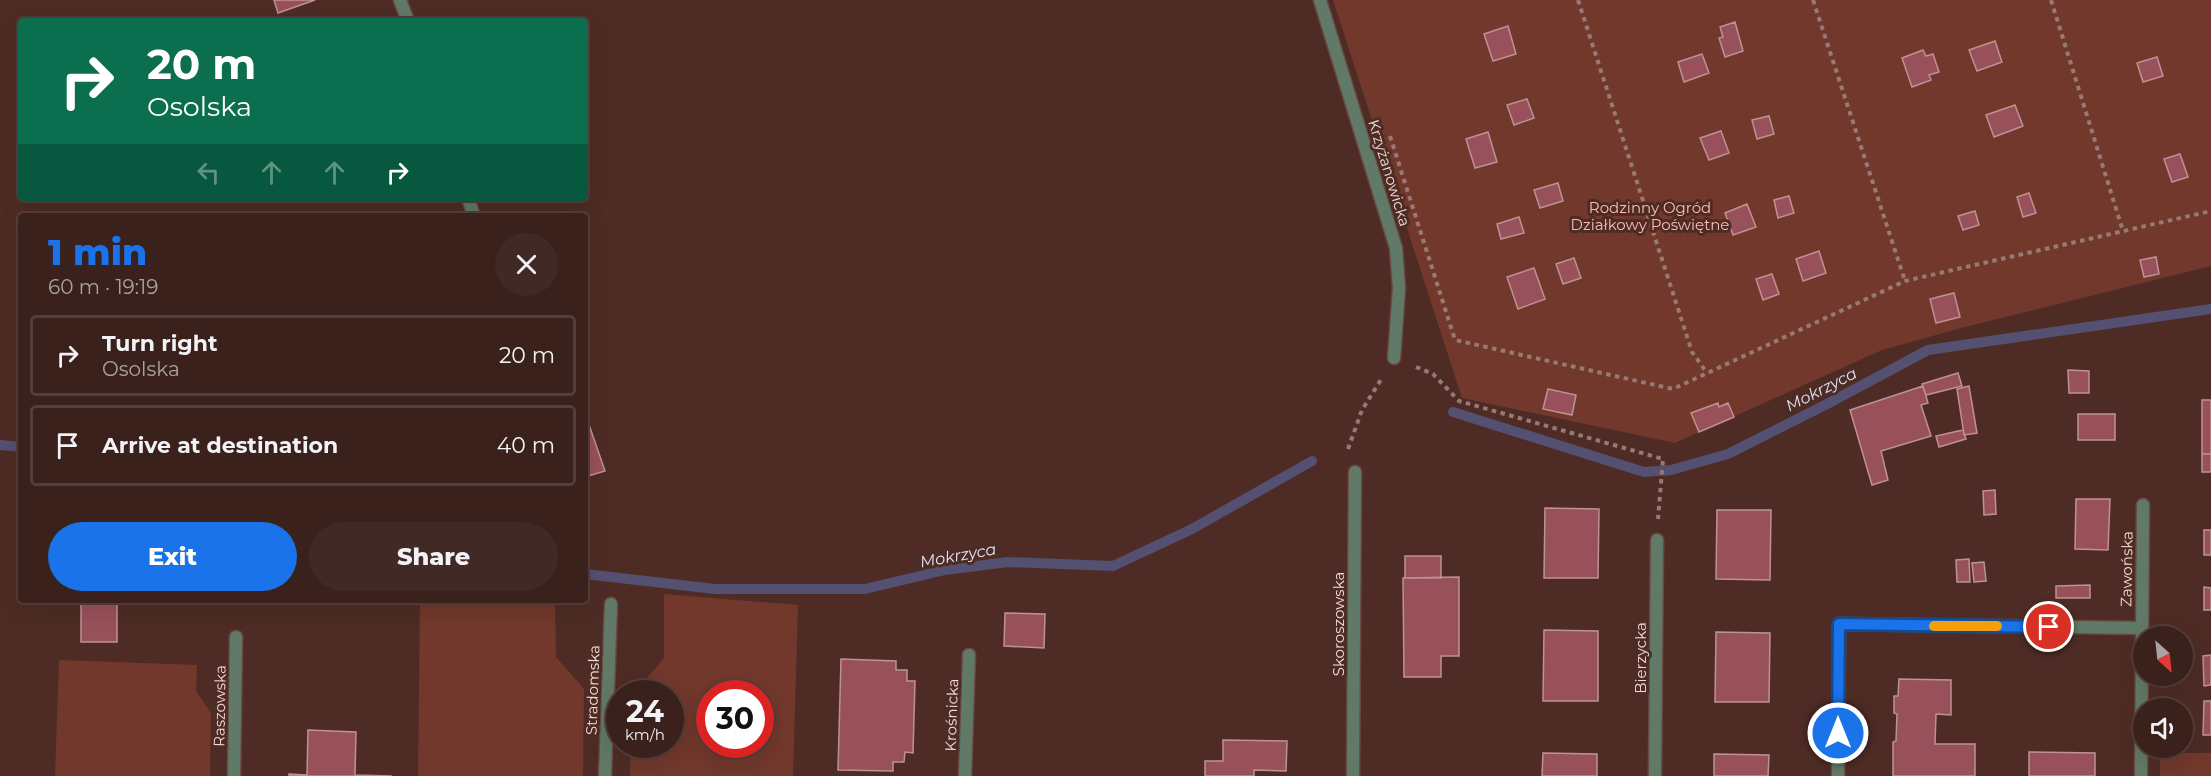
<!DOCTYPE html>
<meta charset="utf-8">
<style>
body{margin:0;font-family:Montserrat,sans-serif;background:#412925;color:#f1f3f6;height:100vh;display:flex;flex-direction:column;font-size:22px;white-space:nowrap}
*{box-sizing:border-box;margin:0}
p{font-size:20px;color:#aba3a3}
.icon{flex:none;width:33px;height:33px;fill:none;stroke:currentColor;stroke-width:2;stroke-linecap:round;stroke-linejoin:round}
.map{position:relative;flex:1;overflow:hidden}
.panel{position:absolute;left:18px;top:213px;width:570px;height:390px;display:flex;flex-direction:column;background:#3a211c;border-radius:6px;box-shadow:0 6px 24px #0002,0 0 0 2px #543e3b}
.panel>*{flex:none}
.top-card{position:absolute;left:18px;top:18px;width:570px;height:183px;border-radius:6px;box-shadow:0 6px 24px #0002,0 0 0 2px #543e3b;background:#0b6e4f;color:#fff;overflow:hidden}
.needle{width:39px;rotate:153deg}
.fabs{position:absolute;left:2133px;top:626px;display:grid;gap:12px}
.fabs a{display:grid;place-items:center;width:60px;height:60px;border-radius:50%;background:#3a211c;box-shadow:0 6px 24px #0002,0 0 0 2px #543e3b;font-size:30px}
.speed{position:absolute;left:606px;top:680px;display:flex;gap:12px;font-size:30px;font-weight:700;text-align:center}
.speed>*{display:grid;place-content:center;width:78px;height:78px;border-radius:50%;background:#3a211c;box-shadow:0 6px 24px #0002,0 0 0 2px #543e3b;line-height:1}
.speed small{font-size:15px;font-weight:400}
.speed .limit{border:9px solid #d22;background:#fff;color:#111}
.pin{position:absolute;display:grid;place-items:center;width:51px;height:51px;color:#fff;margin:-26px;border:3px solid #fff;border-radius:50%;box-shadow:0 2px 6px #0007}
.me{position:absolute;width:66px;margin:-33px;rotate:0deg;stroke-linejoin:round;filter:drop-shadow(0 0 4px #0008)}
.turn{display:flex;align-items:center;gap:21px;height:126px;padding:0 30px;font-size:27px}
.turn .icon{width:78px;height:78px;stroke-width:2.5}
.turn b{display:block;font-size:42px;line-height:51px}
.lanes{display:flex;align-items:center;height:57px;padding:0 30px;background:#0003;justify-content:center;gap:30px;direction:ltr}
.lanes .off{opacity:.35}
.round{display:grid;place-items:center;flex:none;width:63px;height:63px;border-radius:32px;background:#412925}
.head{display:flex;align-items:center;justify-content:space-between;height:102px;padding:0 30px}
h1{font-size:36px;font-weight:800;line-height:45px;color:#1a73e8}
.cta{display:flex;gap:12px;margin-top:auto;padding:12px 30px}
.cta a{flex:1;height:69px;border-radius:36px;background:#1a73e8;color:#fff;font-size:24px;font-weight:800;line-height:69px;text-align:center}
.cta a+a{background:#412925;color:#f1f3f6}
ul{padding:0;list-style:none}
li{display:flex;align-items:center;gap:18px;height:81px;margin:0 12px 9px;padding:0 18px;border:3px solid #543e3b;border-radius:6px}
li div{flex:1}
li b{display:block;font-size:22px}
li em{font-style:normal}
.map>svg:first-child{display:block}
.green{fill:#72382c;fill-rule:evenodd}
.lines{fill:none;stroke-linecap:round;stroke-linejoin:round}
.stream{stroke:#545072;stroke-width:10}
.building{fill:#98515a;stroke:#bd9295;stroke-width:1.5}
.service-casing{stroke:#684841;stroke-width:15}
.minor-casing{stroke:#684841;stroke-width:15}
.path{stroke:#967a73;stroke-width:4;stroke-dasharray:4.5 4.5;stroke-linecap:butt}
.service{stroke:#607a67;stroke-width:12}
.minor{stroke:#607a67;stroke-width:12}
.route-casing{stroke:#114b97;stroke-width:15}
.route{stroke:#1a73e8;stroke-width:10}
.slow{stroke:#f59e0b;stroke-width:10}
.labels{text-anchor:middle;stroke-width:6;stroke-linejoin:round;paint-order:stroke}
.street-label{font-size:15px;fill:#f1dbd5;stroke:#4e2c25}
.park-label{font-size:15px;fill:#fbbdae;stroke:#4e2c25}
.water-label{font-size:16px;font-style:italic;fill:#dee3f5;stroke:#4e2c25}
</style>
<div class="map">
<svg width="2211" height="776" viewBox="0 0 2211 776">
<rect width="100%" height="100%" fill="#4e2c25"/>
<path class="green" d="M1333,0H2211V266L1965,327L1882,350L1675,443L1462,398Z
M664,594L798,605L793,776H630L631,744H670V693H634L664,658ZM710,693H760V744H710Z
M420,600H555L556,657L584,689L583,776H418Z
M59,660L197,665L196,691L211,713L210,776H55Z
M2160,753H2211V776H2160Z"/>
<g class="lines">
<path class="stream" d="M1453,412L1644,472L1671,470L1728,454L1827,404L1928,350L2211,309
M0,445L21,447
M585,574L715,589H865L945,570L1008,562L1113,566L1192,529L1312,461"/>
</g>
<path class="building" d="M274,0H315L278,13Z
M1735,22L1743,51L1725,57L1719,38L1723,37L1720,27Z
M1508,26L1516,54L1493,61L1484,34Z
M1995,41L2002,62L1977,71L1969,50Z
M1923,50L1926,56L1933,54L1939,72L1929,75L1931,80L1912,87L1902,58Z
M1702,54L1709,73L1684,82L1678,62Z
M2157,57L2163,76L2143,82L2137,63Z
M1527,99L1534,118L1514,125L1507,105Z
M2015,105L2023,126L1994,137L1986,115Z
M1769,116L1774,134L1757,139L1752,120Z
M1721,131L1729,153L1709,160L1700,138Z
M1488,132L1497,162L1475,168L1466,139Z
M2180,154L2188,177L2172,182L2164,159Z
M1558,183L1563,201L1540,208L1534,190Z
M2029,193L2036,213L2023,217L2017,197Z
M1789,196L1794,213L1778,218L1774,200Z
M1747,204L1756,227L1733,235L1725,213Z
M1975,211L1979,225L1963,230L1958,216Z
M1519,217L1524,233L1501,239L1497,224Z
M1819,251L1826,273L1803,281L1796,259Z
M2156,257L2159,274L2144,277L2140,260Z
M1574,258L1581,278L1563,284L1556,264Z
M1534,268L1545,299L1518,309L1507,277Z
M1772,274L1779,294L1763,300L1756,279Z
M1954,293L1960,317L1936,323L1930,299Z
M2068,370L2089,371V393H2069Z
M1958,373L1962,386L1926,395L1922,384Z
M1923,386L1928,403L1921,405L1931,436L1881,451L1888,480L1872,485L1850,410Z
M1969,386L1977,433L1964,435L1957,389Z
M1548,389L1576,395L1572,415L1543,409Z
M2202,400H2211V454H2202Z
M1718,403L1719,407L1728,403L1734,417L1699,432L1691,413Z
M585,413L605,471L585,477Z
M2078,414H2115V440H2078Z
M1963,430L1966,439L1939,447L1936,436Z
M2202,454H2211V472H2202Z
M1995,490L1996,514L1984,515L1983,491Z
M2076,499H2110L2108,550L2075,549Z
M1545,508L1599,509L1598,578H1544Z
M1717,510H1771L1770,580L1716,579Z
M2204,530H2211V555H2204Z
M1405,556H1441V578H1405Z
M1969,559L1970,582H1957L1956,560Z
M1984,562L1986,581L1974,582L1972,563Z
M1459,577V656H1441V677H1404L1403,578Z
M2090,585V598H2056V586Z
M2204,587L2211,588V610H2204Z
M81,600H121L117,603V642H81Z
M1005,613L1045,614L1044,648L1004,646Z
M1544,630L1598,631V701H1543Z
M1716,632L1770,633L1769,702H1715Z
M2211,655V685L2204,686L2203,656Z
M841,659L896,661V670H907V681H915L913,753L905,752L904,762H893V771L838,770Z
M1899,679L1951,680V715L1936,714L1935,744H1975V776H1893V742L1896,741L1897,714L1894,713V696H1898Z
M2204,701H2211V735H2203Z
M308,730L356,732L355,775L392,776H289V774L307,775Z
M1223,740L1287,741L1286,771L1254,770V776H1205V761H1223Z
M2029,752L2095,753V776H2029Z
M1543,753L1597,754V776H1542Z
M1714,754L1769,755L1768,776H1714Z"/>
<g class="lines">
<defs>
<path id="service" d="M400,0L408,21
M1320,0L1396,248L1399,288L1394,358
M468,198L474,216"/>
<path id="minor" d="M234,776L236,637
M605,776L611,604
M965,776L969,655
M1353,776L1355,472
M1655,776L1657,540
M1838,776L1839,624L2142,628
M2141,776L2143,505"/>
</defs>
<use href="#service" class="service-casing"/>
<use href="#minor" class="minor-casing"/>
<path class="path" d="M1578,0L1692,352L1707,373
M1813,0L1905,281
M2051,0L2123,231
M1390,136L1455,340L1673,389L1905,281L2211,211
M1416,367L1433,374L1459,401L1663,459L1658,519
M1348,449L1362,410L1382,378"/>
<use href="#service" class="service"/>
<use href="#minor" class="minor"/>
</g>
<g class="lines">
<defs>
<path id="route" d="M1838,733L1839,624L2049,627"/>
</defs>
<use href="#route" class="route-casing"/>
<use href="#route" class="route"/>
<path class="slow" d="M1934,626H1997"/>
</g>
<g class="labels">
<g class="street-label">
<text transform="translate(1389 173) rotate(73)" y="5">Krzyżanowicka</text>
<text transform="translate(2127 569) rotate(-89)" y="5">Zawońska</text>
<text transform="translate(1339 624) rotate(-90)" y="5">Skoroszowska</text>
<text transform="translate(1641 658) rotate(-90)" y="5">Bierzycka</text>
<text transform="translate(593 690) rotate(-88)" y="5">Stradomska</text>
<text transform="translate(220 706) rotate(-89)" y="5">Raszowska</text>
<text transform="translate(952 715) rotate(-88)" y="5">Krośnicka</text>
</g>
<g class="park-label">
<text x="1650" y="213">Rodzinny Ogród<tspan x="1650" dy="17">Działkowy Poświętne</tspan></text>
</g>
<g class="water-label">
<text transform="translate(1821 389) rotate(-27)" y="6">Mokrzyca</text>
<text transform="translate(958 555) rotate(-10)" y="6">Mokrzyca</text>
</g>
</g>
</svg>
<div class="fabs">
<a><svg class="needle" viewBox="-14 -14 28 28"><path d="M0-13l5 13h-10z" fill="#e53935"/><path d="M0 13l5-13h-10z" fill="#aba3a3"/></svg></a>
<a><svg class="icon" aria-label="sound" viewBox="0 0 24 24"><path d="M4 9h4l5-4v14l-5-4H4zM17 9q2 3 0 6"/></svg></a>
</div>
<div class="speed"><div>24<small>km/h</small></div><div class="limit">30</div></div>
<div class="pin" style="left:2049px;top:627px;background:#d93025"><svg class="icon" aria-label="arrive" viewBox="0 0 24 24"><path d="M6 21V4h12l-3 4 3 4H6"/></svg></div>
<svg class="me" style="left:1838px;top:733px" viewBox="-20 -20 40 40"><circle r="17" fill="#1a73e8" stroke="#fff" stroke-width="3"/><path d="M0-11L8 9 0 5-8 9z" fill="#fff"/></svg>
<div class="top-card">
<div class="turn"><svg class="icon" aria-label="right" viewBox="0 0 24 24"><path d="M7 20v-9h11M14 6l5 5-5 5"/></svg><div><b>20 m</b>Osolska</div></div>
<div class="lanes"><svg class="icon off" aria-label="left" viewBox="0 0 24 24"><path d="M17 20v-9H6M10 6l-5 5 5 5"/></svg><svg class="icon off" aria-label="ahead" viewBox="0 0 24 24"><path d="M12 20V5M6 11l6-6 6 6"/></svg><svg class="icon off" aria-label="ahead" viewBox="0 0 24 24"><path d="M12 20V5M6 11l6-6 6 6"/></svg><svg class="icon" aria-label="right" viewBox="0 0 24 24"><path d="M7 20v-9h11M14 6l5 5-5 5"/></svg></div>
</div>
<section class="panel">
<div class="head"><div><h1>1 min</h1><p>60 m · 19:19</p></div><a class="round"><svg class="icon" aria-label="close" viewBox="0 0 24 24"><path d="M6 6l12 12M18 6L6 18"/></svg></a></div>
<ul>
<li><svg class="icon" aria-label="right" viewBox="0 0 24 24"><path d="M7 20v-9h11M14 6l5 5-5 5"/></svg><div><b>Turn right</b><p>Osolska</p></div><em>20 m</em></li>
<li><svg class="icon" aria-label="arrive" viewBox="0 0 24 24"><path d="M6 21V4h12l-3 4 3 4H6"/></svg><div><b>Arrive at destination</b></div><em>40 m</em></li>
</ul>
<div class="cta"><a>Exit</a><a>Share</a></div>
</section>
</div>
